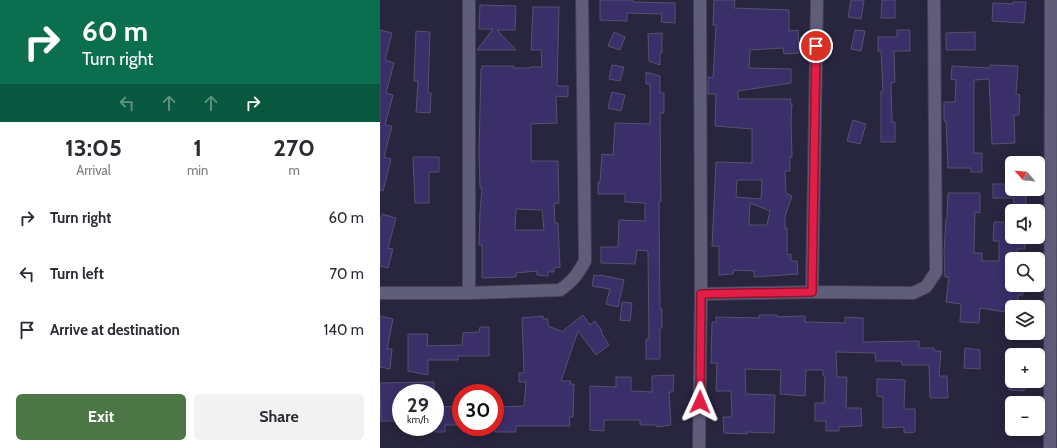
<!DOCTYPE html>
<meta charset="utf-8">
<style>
body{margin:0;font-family:Cabin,sans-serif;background:#f2f2f3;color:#2b2b33;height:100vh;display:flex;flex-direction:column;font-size:15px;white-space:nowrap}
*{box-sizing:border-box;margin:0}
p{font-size:13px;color:#7c7c81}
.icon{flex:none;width:22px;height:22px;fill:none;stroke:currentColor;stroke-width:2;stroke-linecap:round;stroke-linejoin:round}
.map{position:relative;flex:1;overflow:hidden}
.panel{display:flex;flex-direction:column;background:#fff;width:380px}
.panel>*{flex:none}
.top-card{background:#0b6e4f;color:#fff;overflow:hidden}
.needle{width:26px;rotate:297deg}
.buttons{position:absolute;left:625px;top:156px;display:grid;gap:8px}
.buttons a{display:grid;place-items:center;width:40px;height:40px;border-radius:6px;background:#fff;box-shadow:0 2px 10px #0003;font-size:20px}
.speed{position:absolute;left:12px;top:384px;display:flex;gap:8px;font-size:20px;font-weight:700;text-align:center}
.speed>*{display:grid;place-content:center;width:52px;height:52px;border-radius:50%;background:#fff;box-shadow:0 2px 10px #0003;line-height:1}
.speed small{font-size:10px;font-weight:400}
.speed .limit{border:6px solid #d22;background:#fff;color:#111}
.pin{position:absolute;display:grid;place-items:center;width:34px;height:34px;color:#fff;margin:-17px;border:2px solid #fff;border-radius:50%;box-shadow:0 1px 4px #0007}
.me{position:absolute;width:44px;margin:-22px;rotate:1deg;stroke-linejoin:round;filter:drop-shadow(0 0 3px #0008)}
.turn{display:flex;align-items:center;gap:14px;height:84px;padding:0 16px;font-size:18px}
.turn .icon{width:52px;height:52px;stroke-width:2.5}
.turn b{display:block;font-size:28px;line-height:34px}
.lanes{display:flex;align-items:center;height:38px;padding:0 16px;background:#0003;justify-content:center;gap:20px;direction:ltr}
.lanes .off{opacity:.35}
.eta{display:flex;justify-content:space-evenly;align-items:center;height:68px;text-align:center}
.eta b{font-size:24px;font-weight:800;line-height:28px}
.primary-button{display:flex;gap:8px;margin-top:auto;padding:8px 16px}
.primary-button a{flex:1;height:46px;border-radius:6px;background:#4c7645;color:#fff;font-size:16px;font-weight:800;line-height:46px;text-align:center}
.primary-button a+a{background:#f2f2f3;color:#2b2b33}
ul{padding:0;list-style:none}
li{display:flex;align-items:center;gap:12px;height:56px;padding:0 16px}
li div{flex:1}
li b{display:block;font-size:15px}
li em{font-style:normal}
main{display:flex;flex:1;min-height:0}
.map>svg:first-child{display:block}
.building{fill:#3a2f68;stroke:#55516e;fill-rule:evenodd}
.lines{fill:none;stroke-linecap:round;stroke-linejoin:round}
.street-casing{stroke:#444156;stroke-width:14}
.street{stroke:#605d7a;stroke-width:12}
.route-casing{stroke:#92132f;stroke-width:10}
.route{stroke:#e11d48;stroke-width:7}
</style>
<main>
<section class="panel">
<div class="top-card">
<div class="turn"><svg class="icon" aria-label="right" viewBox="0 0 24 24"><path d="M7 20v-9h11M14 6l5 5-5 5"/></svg><div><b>60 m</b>Turn right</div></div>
<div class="lanes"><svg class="icon off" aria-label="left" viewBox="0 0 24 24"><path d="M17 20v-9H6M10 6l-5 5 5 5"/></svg><svg class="icon off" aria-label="ahead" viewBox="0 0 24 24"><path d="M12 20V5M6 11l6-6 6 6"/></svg><svg class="icon off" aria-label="ahead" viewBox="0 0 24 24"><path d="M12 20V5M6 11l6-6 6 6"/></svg><svg class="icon" aria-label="right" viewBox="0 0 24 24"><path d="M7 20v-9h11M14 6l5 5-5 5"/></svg></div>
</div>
<div class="eta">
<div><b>13:05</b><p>Arrival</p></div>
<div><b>1</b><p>min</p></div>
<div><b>270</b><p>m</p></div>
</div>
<ul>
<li><svg class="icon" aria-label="right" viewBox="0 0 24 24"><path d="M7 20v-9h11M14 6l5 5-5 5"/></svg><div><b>Turn right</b></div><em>60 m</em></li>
<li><svg class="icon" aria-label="left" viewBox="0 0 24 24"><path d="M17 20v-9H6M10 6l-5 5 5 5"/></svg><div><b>Turn left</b></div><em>70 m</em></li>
<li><svg class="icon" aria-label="arrive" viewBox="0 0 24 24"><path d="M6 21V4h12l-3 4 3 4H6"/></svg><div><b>Arrive at destination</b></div><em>140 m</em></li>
</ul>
<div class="primary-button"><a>Exit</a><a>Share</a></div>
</section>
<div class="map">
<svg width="677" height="448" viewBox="0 0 677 448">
<rect width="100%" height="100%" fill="#28253e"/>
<path class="building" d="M220,0H253V2L295,3V23L281,22L282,14L247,13V21L220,20Z
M334,0H355L354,8L409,10V31L418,30L419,53L404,54L403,48L370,50L369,68L411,69V83L358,91V99H411L410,103L412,104L411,120L412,157H410V171H405L406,193L412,196L405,216V229L407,228V255L411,254V261H417L418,274L374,277V271L354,270L353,274L339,275V246H332L336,162L372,163V129L335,126L336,94H328V77L333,78L336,25H333ZM357,180H382L381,199L356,197ZM370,203L390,211L387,225H369Z
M471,0H484L481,19L468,17Z
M502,0H515V18H501Z
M633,2H646L644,23L612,21L613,3L633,4Z
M100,5L136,6L135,30H117L136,50H97L113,29H99Z
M153,7H179L177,86H188V97L176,96L177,123L151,124V161H178L179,203L174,204L175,223H178L180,267L174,268V272H168V276L157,275V271L136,273V277L102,278V245H99L100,212L102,188H100L99,151L101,69H102V66H134V68H150V67H162L161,50H151ZM136,209L162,210L164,230H135Z
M0,30L12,33L5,60L14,63L6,93L13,95L5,125L12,126L4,157L11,159L3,191L0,190Z
M475,30L485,31L481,51L471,49Z
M517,30H530V51H514L515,82L511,83L512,122H515V142H501V91H503L501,51H498V37H517Z
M36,31L50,32L48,93H51L50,113L36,112L38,81H34Z
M234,32L245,37L240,50L228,46Z
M595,32V50H566V33Z
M282,33V53H280V65L269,61L268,34Z
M232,65L244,67L240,81L229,79Z
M610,65L638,66L636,94L640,95L639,115H634L635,143L612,144L609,79L594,80V153H602V172H591V168H568L566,121H564V102H575L576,80L571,79L572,66L610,68Z
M266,72L280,76V93H284V113H280L281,202H279L280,309H282V328H280V359H266V339H269L268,251L257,250L255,264L221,263V247H238L239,220L265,221V203L245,202V194H218V182H220L222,154L233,155L235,123L270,124V84H266Z
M232,92L245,95L241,111L228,108Z
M473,120L486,124L480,144L467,141Z
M33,157H59V172H49V203H35Z
M613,184H632V189H646V207H634V198H613Z
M568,193H600V213L595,212L594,253H602V261H619V241H613L614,222H632V237H644L645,249H637L638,259H632V285H643V295H638V307H632V313L600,308L599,323L580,322L581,304L566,302L569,277H565L564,253L566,218H567Z
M2,214L16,218L8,248L13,249L8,268L0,266V222Z
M214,275L220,276V275L244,280L238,307L226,304L230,289L212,286Z
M242,302L252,303L250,321L240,320Z
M203,315L210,325L215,321L222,331L221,332L229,345L216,355L198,331L181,381H191L190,384H194L193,417H189L190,426H136V432H115V407L144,406L146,382H139V373H144L142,318L163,316V319H168V326L183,332L184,330Z
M379,315H397V317L425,316V322L465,323V317L483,318V342L539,341V348H554V351H561L559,376H567L568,398H550L549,365H522L521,361H496L495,353L456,352L457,377H467L466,408H481L482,426L459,427V431H446V421H435V403H444L445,376H443V370H426L425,396L400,394L401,370L365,369L366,394L395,395L394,433L367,432V434L344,433L343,417H352L351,391H336L337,363H331L332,322H336V317L379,318Z
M0,316L13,319L7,349H12L10,369L0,367Z
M100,327H109V356H78V360H48V375L28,371V334H48L47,346L82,345L83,333L99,332Z
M585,348L600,350V369L584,368Z
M294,375L293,392H289L291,425L277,427L276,425H260V420H224V431L210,430V386L236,387V377H251V391L272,392V376Z
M497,379L525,380L524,409H535V432L524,433V427L503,428V397L497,396Z
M629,381H645L644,391L629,390Z
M54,382V393H18L17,421H1L0,383Z
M55,406L78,407V425H65V432H55Z"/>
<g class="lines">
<defs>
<path id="street" d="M432,292L437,0
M0,293H89L180,290C193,281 197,275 205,261L202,0
M89,293V0
M321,294L432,292L533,293L546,287L556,272L554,0
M319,448L321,294L320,0
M670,448L671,0"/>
</defs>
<use href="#street" class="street-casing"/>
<use href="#street" class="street"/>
</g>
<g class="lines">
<defs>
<path id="route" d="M320,402L321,294L432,292L436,46"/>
</defs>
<use href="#route" class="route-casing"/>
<use href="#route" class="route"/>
</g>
</svg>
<div class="buttons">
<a><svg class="needle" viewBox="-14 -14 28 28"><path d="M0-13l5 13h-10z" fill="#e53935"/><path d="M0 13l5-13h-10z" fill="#7c7c81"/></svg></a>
<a><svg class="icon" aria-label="sound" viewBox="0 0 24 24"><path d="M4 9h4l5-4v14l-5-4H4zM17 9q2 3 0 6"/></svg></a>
<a><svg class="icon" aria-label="search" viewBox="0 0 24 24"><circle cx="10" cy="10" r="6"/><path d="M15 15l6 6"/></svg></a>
<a><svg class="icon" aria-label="layers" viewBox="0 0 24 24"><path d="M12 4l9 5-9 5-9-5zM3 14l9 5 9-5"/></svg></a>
<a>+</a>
<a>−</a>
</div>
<div class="speed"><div>29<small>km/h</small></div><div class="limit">30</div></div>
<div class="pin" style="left:436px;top:46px;background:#d93025"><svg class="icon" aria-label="arrive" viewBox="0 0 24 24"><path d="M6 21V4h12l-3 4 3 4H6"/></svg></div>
<svg class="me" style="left:320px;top:402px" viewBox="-20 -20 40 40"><path d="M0-17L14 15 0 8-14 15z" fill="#e11d48" stroke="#fff" stroke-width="4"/></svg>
</div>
</main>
